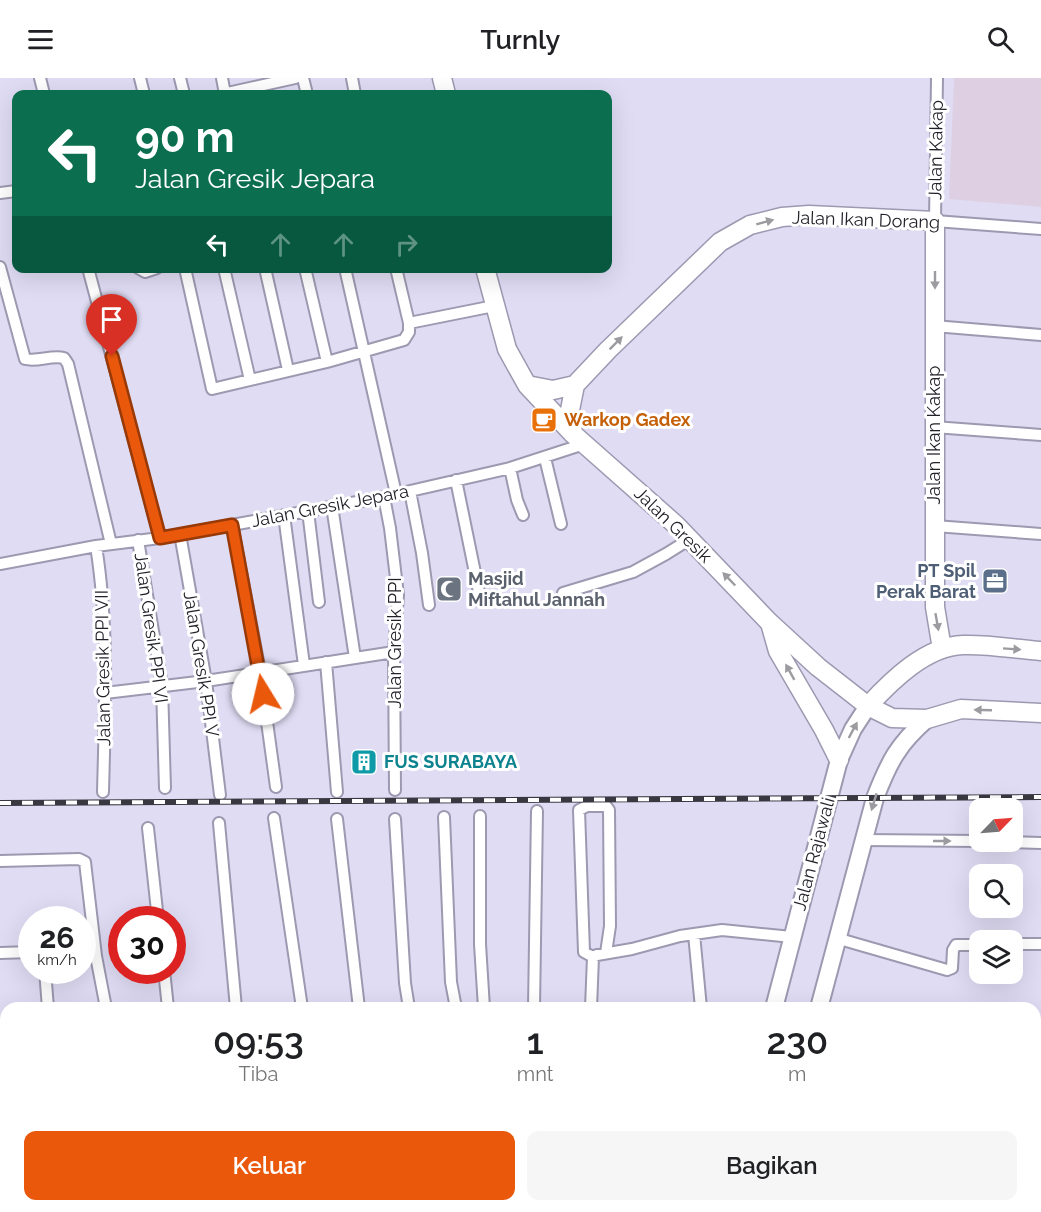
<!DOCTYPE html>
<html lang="id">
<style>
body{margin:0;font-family:Raleway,sans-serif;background:#f6f6f6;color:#202124;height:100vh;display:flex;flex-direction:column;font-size:22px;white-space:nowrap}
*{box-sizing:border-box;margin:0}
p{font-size:20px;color:#757577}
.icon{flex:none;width:33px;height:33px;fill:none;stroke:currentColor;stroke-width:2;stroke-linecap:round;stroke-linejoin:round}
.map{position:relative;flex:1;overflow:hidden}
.drawer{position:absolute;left:0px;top:924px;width:1041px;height:210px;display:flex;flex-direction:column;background:#fff;border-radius:18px 18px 0 0;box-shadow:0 6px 24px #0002}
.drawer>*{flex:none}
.banner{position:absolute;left:12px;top:12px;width:600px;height:183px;border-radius:12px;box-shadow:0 6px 24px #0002;background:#0b6e4f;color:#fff;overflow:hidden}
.needle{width:39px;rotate:65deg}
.fabs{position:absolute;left:969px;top:720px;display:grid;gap:12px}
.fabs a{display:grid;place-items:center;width:54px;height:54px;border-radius:12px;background:#fff;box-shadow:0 6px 24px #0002;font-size:30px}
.speed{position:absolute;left:18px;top:828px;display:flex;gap:12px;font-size:30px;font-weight:700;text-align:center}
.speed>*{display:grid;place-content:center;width:78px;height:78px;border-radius:50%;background:#fff;box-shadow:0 6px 24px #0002;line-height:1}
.speed small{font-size:15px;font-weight:400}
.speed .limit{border:9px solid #d22;background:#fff;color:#111}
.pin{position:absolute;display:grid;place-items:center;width:51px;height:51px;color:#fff;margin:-62px -26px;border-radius:50% 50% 50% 0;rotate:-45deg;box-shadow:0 0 6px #0007}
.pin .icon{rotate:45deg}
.me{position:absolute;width:66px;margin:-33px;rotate:351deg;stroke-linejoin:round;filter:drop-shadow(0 0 4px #0008)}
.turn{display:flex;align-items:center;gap:21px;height:126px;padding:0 24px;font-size:27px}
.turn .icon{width:78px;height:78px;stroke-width:2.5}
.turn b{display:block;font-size:42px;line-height:51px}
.lanes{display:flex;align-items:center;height:57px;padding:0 24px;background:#0003;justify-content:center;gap:30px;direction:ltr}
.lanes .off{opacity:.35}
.eta{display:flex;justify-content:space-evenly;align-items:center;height:102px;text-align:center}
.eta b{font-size:36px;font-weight:600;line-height:42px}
.button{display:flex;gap:12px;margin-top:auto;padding:12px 24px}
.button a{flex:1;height:69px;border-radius:12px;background:#ea580c;color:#fff;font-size:24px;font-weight:600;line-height:69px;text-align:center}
.button a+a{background:#f6f6f6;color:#202124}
header{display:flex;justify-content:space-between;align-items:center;height:78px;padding:0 24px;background:#fff;font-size:27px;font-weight:600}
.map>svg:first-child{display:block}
.industrial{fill:#ded0e2}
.green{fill:#bdccb2}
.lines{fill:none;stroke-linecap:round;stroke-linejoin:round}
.minor-casing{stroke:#9c99b0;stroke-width:14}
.primary-casing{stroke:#9c99b0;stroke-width:20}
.trunk-casing{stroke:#9c99b0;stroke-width:21}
.minor{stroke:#fff;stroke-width:10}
.primary{stroke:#fff;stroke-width:16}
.trunk{stroke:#fff;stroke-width:18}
.rail-casing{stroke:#393841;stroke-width:6}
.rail{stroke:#fff;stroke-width:4;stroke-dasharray:11;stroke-linecap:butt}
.oneway{fill:#9c9b9f}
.route-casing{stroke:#983908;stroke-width:15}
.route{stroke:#ea580c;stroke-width:10}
.labels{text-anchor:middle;stroke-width:6;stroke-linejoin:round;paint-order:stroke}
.street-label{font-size:18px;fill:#222129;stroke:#fff}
.food-label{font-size:18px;font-weight:bold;fill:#c56008;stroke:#fff;text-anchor:start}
.service-label{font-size:18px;font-weight:bold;fill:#4e5e75;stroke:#fff;text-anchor:end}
.worship-label{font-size:18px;font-weight:bold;fill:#5b616d;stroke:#fff;text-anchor:start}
.culture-label{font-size:18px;font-weight:bold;fill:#0d838f;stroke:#fff;text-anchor:start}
</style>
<header><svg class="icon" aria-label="menu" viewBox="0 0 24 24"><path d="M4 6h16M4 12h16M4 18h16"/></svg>Turnly<svg class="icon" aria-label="search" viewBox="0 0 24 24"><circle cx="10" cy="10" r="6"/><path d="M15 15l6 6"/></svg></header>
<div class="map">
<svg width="1041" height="1134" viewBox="0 0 1041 1134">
<rect width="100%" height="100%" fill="#dfdcf4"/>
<path class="industrial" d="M954,0H1041V129L949,121Z"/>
<path class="green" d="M538,1128H557L558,1134H518Z"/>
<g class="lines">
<defs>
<path id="minor" d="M40,0L44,16
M140,0L144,16
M180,0L184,16
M222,0L225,16
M303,0L307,16
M352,0L355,16
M937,0L935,143L1041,151
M223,16L295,0
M0,115L16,113
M0,189L25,281C38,284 51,277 64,280L68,286L111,466
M88,190L160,460
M138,190L145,194L157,190
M185,190L212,311L327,284L404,262L409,254V245L494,228
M224,190L250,302
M265,190L288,292
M305,190L327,284
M345,190L396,416
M396,190L409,245
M934,248L1041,257
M934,349L1041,357
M545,380L561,446
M510,390L517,422L523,437
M456,402L481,524
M410,413L422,475L429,527
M384,419L390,450L398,517L394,574L395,712
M332,428L355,580
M308,433L319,524
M284,437L304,587
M232,447L260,593L276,709
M935,448L1041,456
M180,456L206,603L220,717
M138,462L162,608L165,710
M96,468C109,549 105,632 103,714
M0,486L96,468L160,460L232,447L384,419L510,390L584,366
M563,515L633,494L666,476L690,461
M326,584L337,714
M105,615L206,603L394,574
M480,738V866L484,930
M444,739L451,904L456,930
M274,740L302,930
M337,741L359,930
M395,741L405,905L409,930
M219,745L236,930
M148,750L158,842
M863,762L980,763
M1012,764L1041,765
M0,783L79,781L85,784L96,878L106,930
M694,856L701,930
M836,860L947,892L952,890L953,872L956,867H980
M1012,866H1041
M0,875L32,874
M593,879L584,874L579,732L587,728H606L609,732L610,848L606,875
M45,892L48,930
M164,892L168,930
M534,930L537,733
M591,930L593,879L597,877L632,871L680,858L722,852L792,859
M1035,963L1041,964
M0,1087L6,1115
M10,1128L12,1134
M50,1128L51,1134
M75,1128L76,1134
M144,1128L146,1134
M303,1128L306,1134
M1022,1128L1023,1134
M157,1134L168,1128"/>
<path id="primary" d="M774,930L839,682L853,651L868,628
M819,930L875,720C889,684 898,666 927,641
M712,1134L714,1128
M771,1134L772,1128"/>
<path id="trunk" d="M442,0L446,16
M485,190L507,271L527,307L573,356L676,447L769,544L818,589L868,628L892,640L927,641L961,631L1041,635
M527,307L553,312L575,307
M573,356L570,332L575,307L608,272L720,164L750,147L782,139L809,137L935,143V529L942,571
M770,545L778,573L824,652L839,682
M868,628C891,603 926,568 963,567C988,566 1015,571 1041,573"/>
</defs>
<use href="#minor" class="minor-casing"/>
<use href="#primary" class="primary-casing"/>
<use href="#trunk" class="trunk-casing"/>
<use href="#minor" class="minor"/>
<use href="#primary" class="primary"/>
<use href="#trunk" class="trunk"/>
<defs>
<path id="rail" d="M0,725L1041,719"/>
</defs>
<use href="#rail" class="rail-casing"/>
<use href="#rail" class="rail"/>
</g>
<defs><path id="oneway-solid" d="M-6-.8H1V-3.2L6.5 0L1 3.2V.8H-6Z" transform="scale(1.5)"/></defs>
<g class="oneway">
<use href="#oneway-solid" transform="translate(765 144) rotate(-15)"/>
<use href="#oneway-solid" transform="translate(935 202) rotate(90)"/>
<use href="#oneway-solid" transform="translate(616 265) rotate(-45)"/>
<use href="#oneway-solid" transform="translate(729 501) rotate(-134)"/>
<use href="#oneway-solid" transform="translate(937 544) rotate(80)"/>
<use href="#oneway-solid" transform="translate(1012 571) rotate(4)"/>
<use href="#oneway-solid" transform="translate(790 594) rotate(-119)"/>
<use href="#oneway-solid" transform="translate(983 632) rotate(-178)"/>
<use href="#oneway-solid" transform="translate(853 652) rotate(-62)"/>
<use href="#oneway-solid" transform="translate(874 724) rotate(107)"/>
<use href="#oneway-solid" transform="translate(942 763)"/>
</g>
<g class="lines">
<defs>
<path id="route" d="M112,278L160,460L232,447L263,616"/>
</defs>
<use href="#route" class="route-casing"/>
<use href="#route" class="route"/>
</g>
<defs>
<symbol id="cafe-square" viewBox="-11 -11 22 22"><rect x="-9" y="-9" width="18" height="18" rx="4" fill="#e8710a" stroke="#fff"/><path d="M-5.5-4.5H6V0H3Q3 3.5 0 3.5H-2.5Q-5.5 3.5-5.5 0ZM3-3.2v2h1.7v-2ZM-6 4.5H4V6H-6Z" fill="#fff"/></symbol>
<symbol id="office-square" viewBox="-11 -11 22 22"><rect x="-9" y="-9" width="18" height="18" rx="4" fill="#5c6f8a" stroke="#fff"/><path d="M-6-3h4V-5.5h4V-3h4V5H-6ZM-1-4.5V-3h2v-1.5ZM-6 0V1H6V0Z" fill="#fff"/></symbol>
<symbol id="mosque-square" viewBox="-11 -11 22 22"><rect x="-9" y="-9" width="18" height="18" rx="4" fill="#6b7280" stroke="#fff"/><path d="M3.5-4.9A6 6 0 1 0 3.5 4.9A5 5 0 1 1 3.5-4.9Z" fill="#fff"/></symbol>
<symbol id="building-square" viewBox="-11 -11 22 22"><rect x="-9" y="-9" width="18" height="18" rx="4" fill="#0f9aa8" stroke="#fff"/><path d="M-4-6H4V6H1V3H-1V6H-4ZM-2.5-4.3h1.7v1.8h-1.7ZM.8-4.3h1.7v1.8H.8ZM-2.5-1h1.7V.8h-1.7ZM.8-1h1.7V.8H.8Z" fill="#fff"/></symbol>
</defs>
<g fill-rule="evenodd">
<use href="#cafe-square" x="529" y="327" width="30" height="30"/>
<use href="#office-square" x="980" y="488" width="30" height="30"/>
<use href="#mosque-square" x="434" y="496" width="30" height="30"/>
<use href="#building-square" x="349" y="669" width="30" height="30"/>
</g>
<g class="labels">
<g class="street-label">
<text transform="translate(936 72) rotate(-89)" y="6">Jalan Kakap</text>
<text transform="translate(866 142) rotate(2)" y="6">Jalan Ikan Dorang</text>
<text transform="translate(934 357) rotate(-90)" y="6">Jalan Ikan Kakap</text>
<text transform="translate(330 428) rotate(-11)" y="6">Jalan Gresik Jepara</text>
<text transform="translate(673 447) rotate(44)" y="6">Jalan Gresik</text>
<text transform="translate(151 550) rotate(82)" y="6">Jalan Gresik PPI VI</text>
<text transform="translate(395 565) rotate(-90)" y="6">Jalan Gresik PPI</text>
<text transform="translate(201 586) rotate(81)" y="6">Jalan Gresik PPI V</text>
<text transform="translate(103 590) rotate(-91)" y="6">Jalan Gresik PPI VII</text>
<text transform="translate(814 776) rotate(-75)" y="6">Jalan Rajawali</text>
</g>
<g class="food-label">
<text x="564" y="348">Warkop Gadex</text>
</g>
<g class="service-label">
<text x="976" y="499">PT Spil<tspan x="976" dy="21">Perak Barat</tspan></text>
</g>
<g class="worship-label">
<text x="468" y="507">Masjid<tspan x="468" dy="21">Miftahul Jannah</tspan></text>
</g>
<g class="culture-label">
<text x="384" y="690">FUS SURABAYA</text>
</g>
</g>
</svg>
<div class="fabs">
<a><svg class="needle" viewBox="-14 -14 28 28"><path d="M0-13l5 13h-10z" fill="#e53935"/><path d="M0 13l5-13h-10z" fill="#757577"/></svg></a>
<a><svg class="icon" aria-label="search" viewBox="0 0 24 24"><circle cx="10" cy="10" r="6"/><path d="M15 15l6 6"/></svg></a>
<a><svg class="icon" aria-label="layers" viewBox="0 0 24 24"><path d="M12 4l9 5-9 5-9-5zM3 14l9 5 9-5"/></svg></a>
</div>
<div class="speed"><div>26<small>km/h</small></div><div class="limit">30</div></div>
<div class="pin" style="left:112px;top:278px;background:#d93025"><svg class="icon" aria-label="arrive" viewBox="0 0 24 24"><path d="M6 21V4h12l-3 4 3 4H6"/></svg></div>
<svg class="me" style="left:263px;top:616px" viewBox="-20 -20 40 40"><circle r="19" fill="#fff"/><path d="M0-13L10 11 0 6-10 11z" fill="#ea580c"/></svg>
<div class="banner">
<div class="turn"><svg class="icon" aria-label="left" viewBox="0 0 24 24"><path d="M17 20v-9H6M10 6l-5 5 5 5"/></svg><div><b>90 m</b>Jalan Gresik Jepara</div></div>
<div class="lanes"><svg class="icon" aria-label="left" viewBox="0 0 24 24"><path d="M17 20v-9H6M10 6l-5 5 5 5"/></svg><svg class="icon off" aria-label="ahead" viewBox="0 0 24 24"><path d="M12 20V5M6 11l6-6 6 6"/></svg><svg class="icon off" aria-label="ahead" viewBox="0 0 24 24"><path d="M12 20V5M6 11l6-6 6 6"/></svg><svg class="icon off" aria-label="right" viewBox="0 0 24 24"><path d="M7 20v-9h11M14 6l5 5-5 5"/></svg></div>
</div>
<section class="drawer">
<div class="eta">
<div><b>09:53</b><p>Tiba</p></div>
<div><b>1</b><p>mnt</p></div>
<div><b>230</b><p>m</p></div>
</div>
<div class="button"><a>Keluar</a><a>Bagikan</a></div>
</section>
</div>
